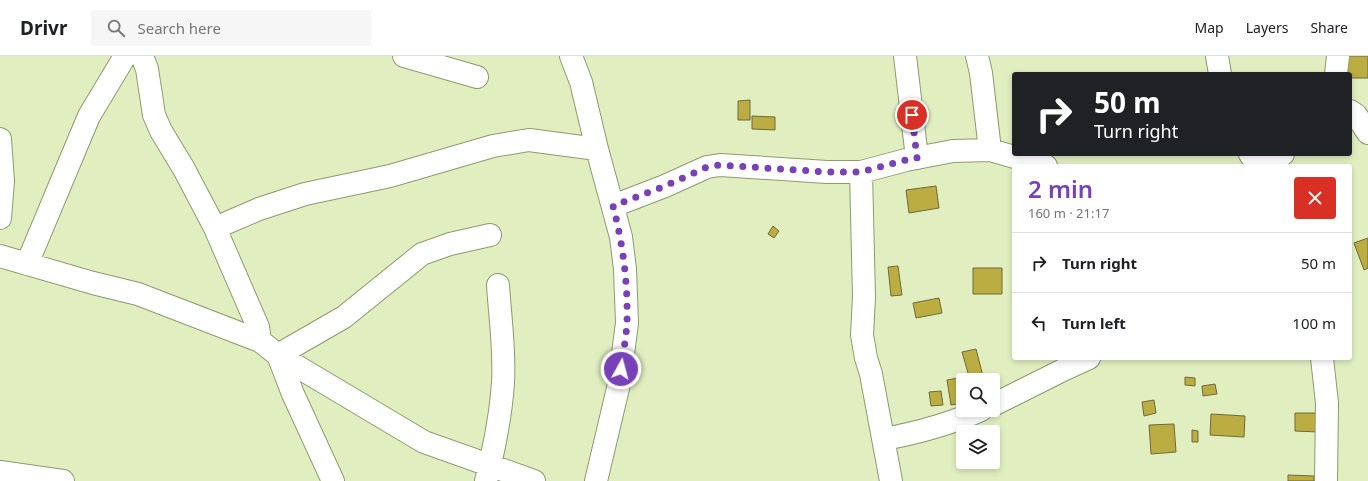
<!DOCTYPE html>
<meta charset="utf-8">
<style>
body{margin:0;font-family:"Noto Sans",sans-serif;background:#f6f6f6;color:#202124;height:100vh;display:flex;flex-direction:column;font-size:15px;white-space:nowrap}
*{box-sizing:border-box;margin:0}
p{font-size:13px;color:#757577}
.icon{flex:none;width:22px;height:22px;fill:none;stroke:currentColor;stroke-width:2;stroke-linecap:round;stroke-linejoin:round}
.map{position:relative;flex:1;overflow:hidden}
.panel{position:absolute;left:1012px;top:108px;width:340px;height:196px;display:flex;flex-direction:column;background:#fff;border-radius:4px;box-shadow:0 2px 6px #0003}
.panel>*{flex:none}
.hud{position:absolute;left:1012px;top:16px;width:340px;height:84px;border-radius:4px;box-shadow:0 2px 6px #0003;background:#202124;color:#fff;overflow:hidden}
.buttons{position:absolute;left:956px;top:317px;display:grid;gap:8px}
.buttons a{display:grid;place-items:center;width:44px;height:44px;border-radius:4px;background:#fff;box-shadow:0 2px 6px #0003;font-size:20px}
.pin{position:absolute;display:grid;place-items:center;width:34px;height:34px;color:#fff;margin:-17px;border:2px solid #fff;border-radius:50%;box-shadow:0 1px 4px #0007}
.me{position:absolute;width:44px;margin:-22px;rotate:7deg;stroke-linejoin:round;filter:drop-shadow(0 0 3px #0008)}
.turn{display:flex;align-items:center;gap:14px;height:84px;padding:0 16px;font-size:18px}
.turn .icon{width:52px;height:52px;stroke-width:2.5}
.turn b{display:block;font-size:28px;line-height:34px}
.round{display:grid;place-items:center;flex:none;width:42px;height:42px;border-radius:4px;background:#f6f6f6}
.summary{display:flex;align-items:center;justify-content:space-between;height:68px;padding:0 16px}
h1{font-size:24px;font-weight:600;line-height:30px;color:#7741b8}
ul{padding:0;list-style:none}
li{display:flex;align-items:center;gap:12px;height:60px;padding:0 16px;border-top:1px solid #e0e0e0}
li div{flex:1}
li b{display:block;font-size:15px}
li em{font-style:normal}
header{display:flex;align-items:center;gap:24px;box-sizing:border-box;height:56px;padding:0 20px;background:#fff;border-bottom:1px solid #e0e0e0}
header strong{font-size:19px}
nav{display:flex;gap:22px;margin-inline-start:auto;font-size:14px}
.search{width:280px;height:36px;background:#f6f6f6;display:flex;align-items:center;gap:10px;box-sizing:border-box;padding:0 14px;border-radius:4px;color:#757577;font-size:15px}
.map>svg:first-child{display:block}
.building{fill:#bcad42;stroke:#6f693c}
.lines{fill:none;stroke-linecap:round;stroke-linejoin:round}
.street-casing{stroke:#8d9a6e;stroke-width:24}
.street{stroke:#fff;stroke-width:22}
.route{stroke:#7741b8;stroke-width:7;stroke-dasharray:0 12.6}
</style>
<header>
<strong>Drivr</strong>
<div class="search"><svg class="icon" aria-label="search" viewBox="0 0 24 24"><circle cx="10" cy="10" r="6"/><path d="M15 15l6 6"/></svg>Search here</div>
<nav><a>Map</a><a>Layers</a><a>Share</a></nav>
</header>
<div class="map">
<svg width="1368" height="425" viewBox="0 0 1368 425">
<rect width="100%" height="100%" fill="#e1efc0"/>
<path class="building" d="M1347,0H1368V22H1350V18H1347Z
M750,44V64H738V45Z
M752,60L775,61V74L752,73Z
M936,130L939,152L909,157L906,134Z
M773,170L779,175L774,182L768,178Z
M1368,182V212L1364,214L1354,187Z
M898,210L902,239L891,240L888,211Z
M973,212H1002V238H973Z
M939,242L942,257L916,262L913,247Z
M976,293L984,324H970L962,296Z
M1185,321L1195,322V330L1185,329Z
M958,322L962,347L951,349L947,324Z
M1215,328L1217,338L1203,340L1202,330Z
M941,335L943,349L931,350L929,336Z
M1154,344L1156,357L1144,360L1142,346Z
M1295,357H1318V376L1295,375Z
M1211,358L1245,360L1244,381L1210,379Z
M1174,368L1176,396L1151,398L1149,369Z
M1192,374L1198,375V386H1192Z
M1288,419L1314,420V425H1288Z"/>
<g class="lines">
<defs>
<path id="street" d="M142,0L147,13L154,59L161,75L184,113L215,172L258,271L260,285
M404,0L477,21
M571,0L581,26L597,93L621,181L625,213L627,267L619,328L596,425
M905,0L917,102
M977,0L981,17L990,94
M1217,0L1220,18
M1336,18L1338,0
M1350,55L1356,59L1368,77
M0,83L3,125L0,162
M1250,98L1258,110
M1269,110L1283,98
M861,116L864,241L862,279L866,302L871,318L891,425
M613,150L665,130L707,111L720,109L827,116H861L906,104L953,95L990,94L1046,110
M215,172L259,153L305,138L390,120L493,90L529,84L597,93
M0,200L93,227L138,238L260,285L278,299L424,386L534,425
M27,208L89,60L125,0
M1322,302L1327,347L1326,425
M993,349L1065,313L1089,302
M884,383C917,377 950,368 981,354
M0,416L63,425
M333,425L293,338L278,299L344,261L422,198L450,188L490,179
M486,425C494,393 501,360 503,326C505,294 500,261 498,229"/>
</defs>
<use href="#street" class="street-casing"/>
<use href="#street" class="street"/>
</g>
<g class="lines">
<path class="route" d="M621,313C623,298 626,282 627,267C628,227 623,188 613,150L665,130L707,111L720,109L827,116H861L906,104L917,102L912,59"/>
</g>
</svg>
<div class="buttons">
<a><svg class="icon" aria-label="search" viewBox="0 0 24 24"><circle cx="10" cy="10" r="6"/><path d="M15 15l6 6"/></svg></a>
<a><svg class="icon" aria-label="layers" viewBox="0 0 24 24"><path d="M12 4l9 5-9 5-9-5zM3 14l9 5 9-5"/></svg></a>
</div>
<div class="pin" style="left:912px;top:59px;background:#d93025"><svg class="icon" aria-label="arrive" viewBox="0 0 24 24"><path d="M6 21V4h12l-3 4 3 4H6"/></svg></div>
<svg class="me" style="left:621px;top:313px" viewBox="-20 -20 40 40"><circle r="17" fill="#7741b8" stroke="#fff" stroke-width="3"/><path d="M0-11L8 9 0 5-8 9z" fill="#fff"/></svg>
<div class="hud">
<div class="turn"><svg class="icon" aria-label="right" viewBox="0 0 24 24"><path d="M7 20v-9h11M14 6l5 5-5 5"/></svg><div><b>50 m</b>Turn right</div></div>
</div>
<section class="panel">
<div class="summary"><div><h1>2 min</h1><p>160 m · 21:17</p></div><a class="round" style="background:#d93025;color:#fff"><svg class="icon" aria-label="close" viewBox="0 0 24 24"><path d="M6 6l12 12M18 6L6 18"/></svg></a></div>
<ul>
<li><svg class="icon" aria-label="right" viewBox="0 0 24 24"><path d="M7 20v-9h11M14 6l5 5-5 5"/></svg><div><b>Turn right</b></div><em>50 m</em></li>
<li><svg class="icon" aria-label="left" viewBox="0 0 24 24"><path d="M17 20v-9H6M10 6l-5 5 5 5"/></svg><div><b>Turn left</b></div><em>100 m</em></li>
</ul>
</section>
</div>
